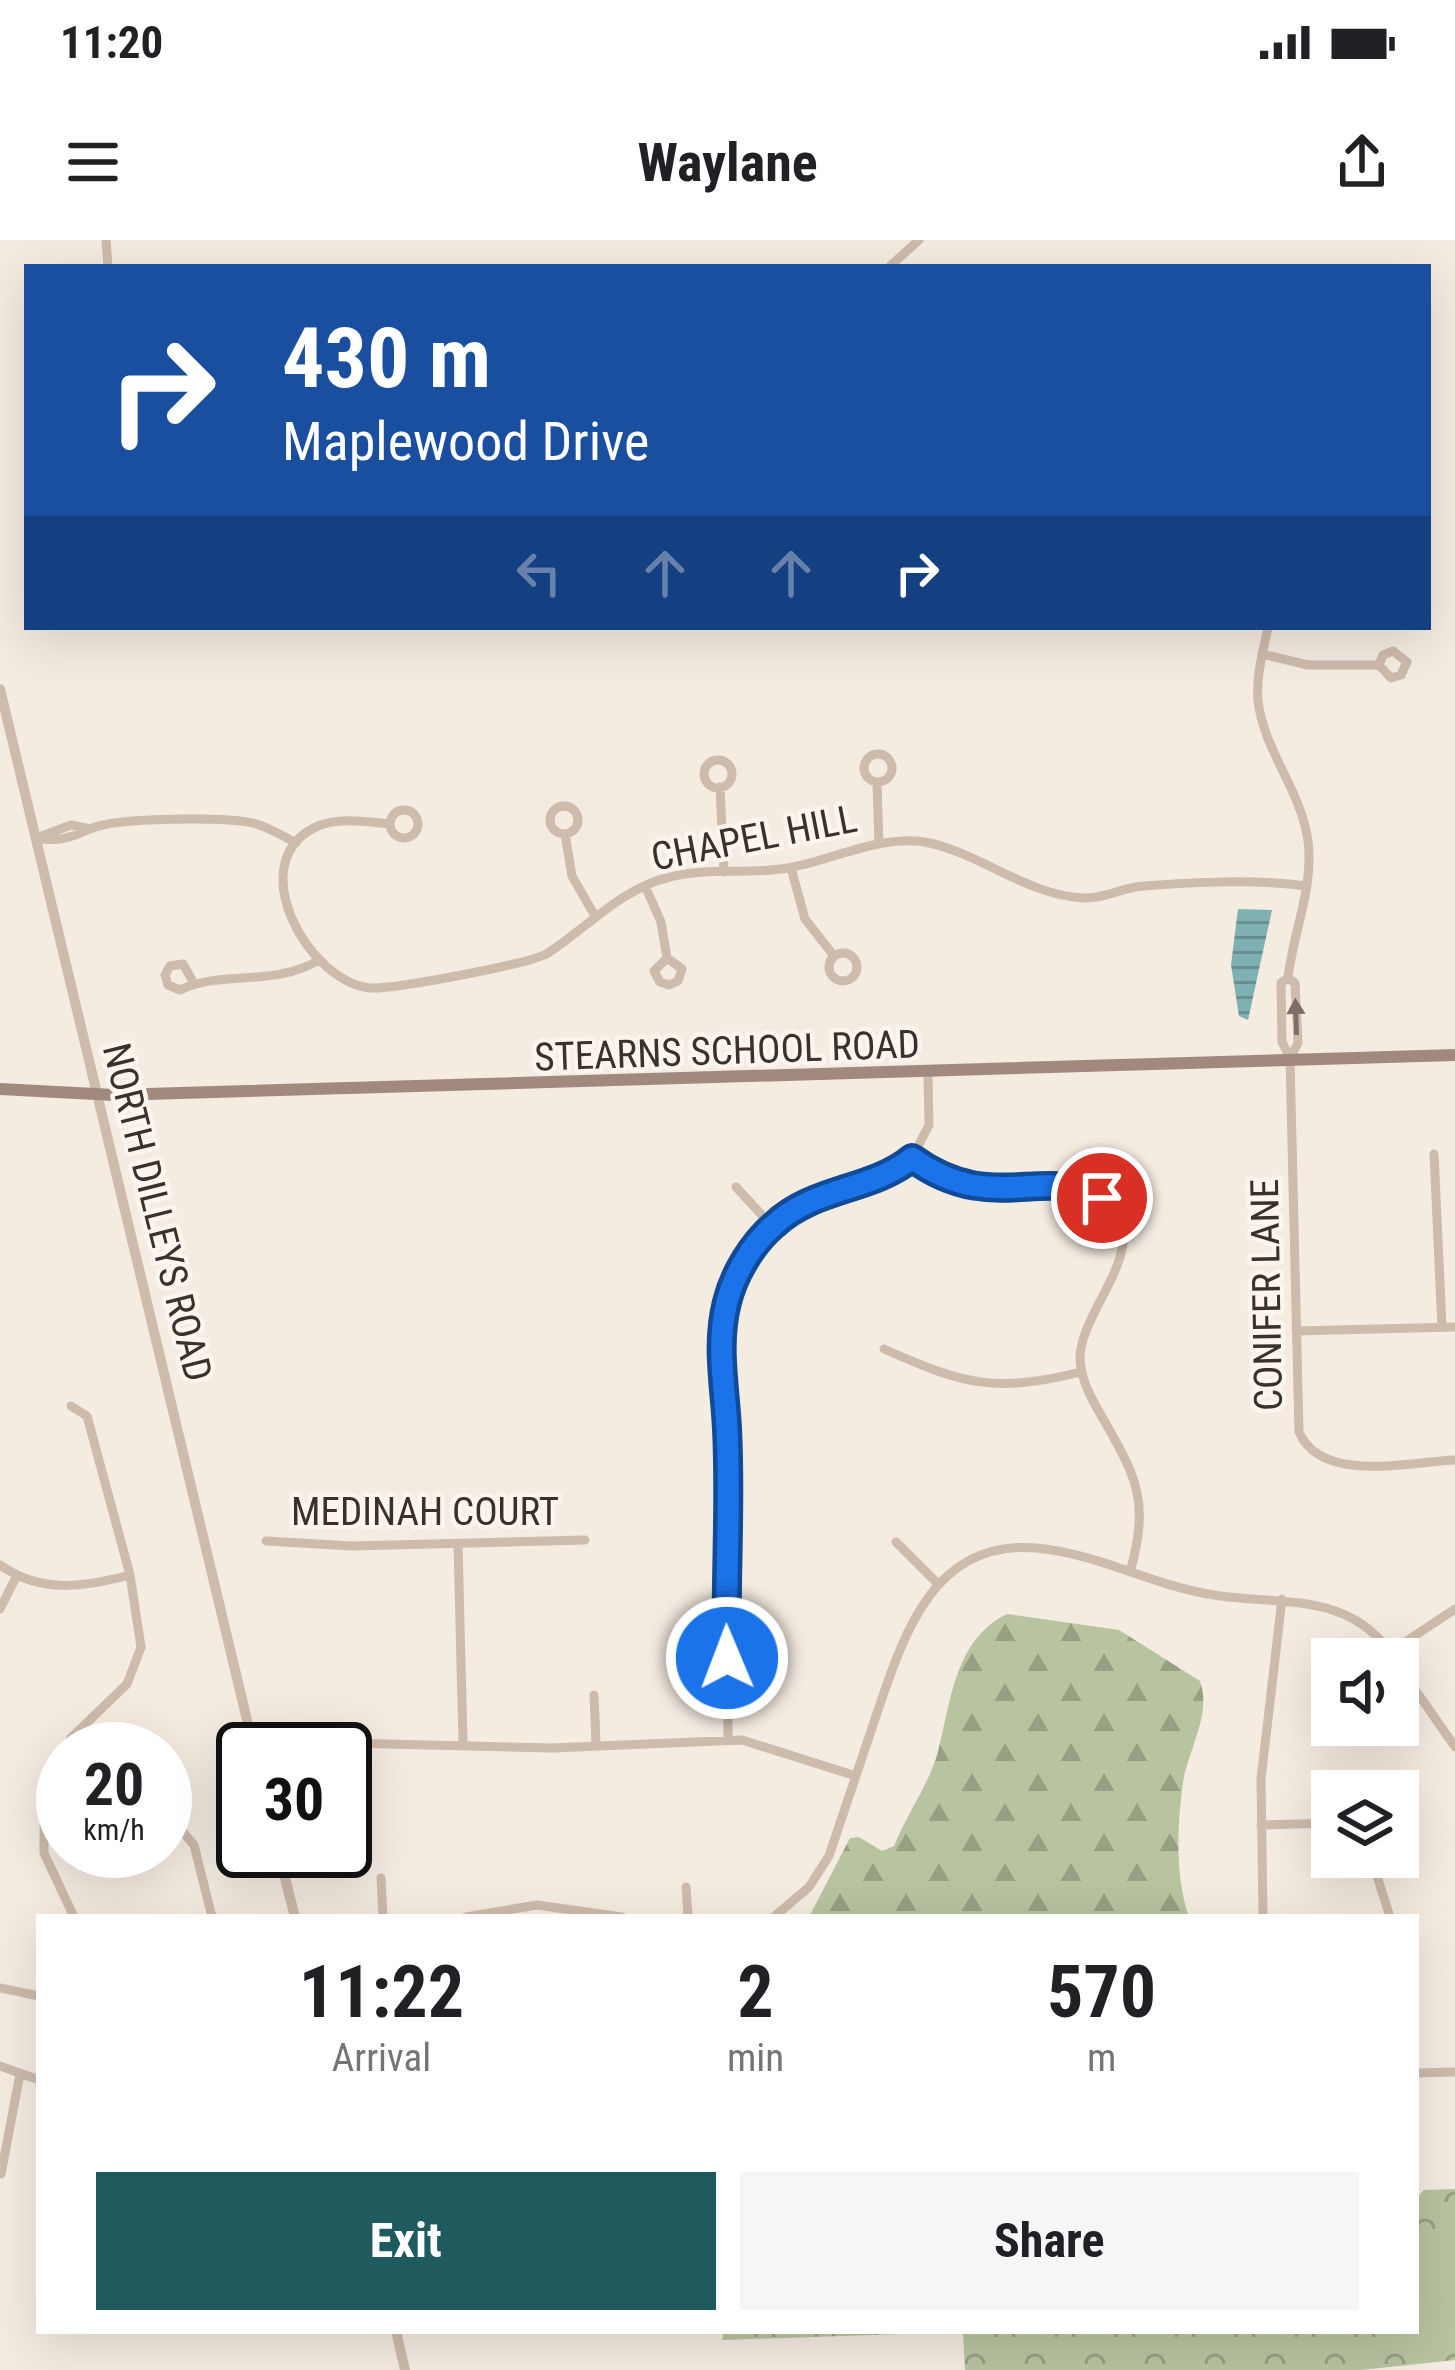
<!DOCTYPE html>
<style>
body{margin:0;font-family:"Roboto Condensed",sans-serif;background:#f6f6f6;color:#202124;height:100vh;display:flex;flex-direction:column;font-size:45px;white-space:nowrap}
*{box-sizing:border-box;margin:0}
p{font-size:39px;color:#757577}
.icon{flex:none;width:66px;height:66px;fill:none;stroke:currentColor;stroke-width:2;stroke-linecap:round;stroke-linejoin:round}
.map{position:relative;flex:1;overflow:hidden}
.sheet{position:absolute;left:36px;top:1674px;width:1383px;height:420px;display:flex;flex-direction:column;background:#fff;border-radius:0px;box-shadow:0 12px 48px #0002}
.sheet>*{flex:none}
.banner{position:absolute;left:24px;top:24px;width:1407px;height:366px;border-radius:0px;box-shadow:0 12px 48px #0002;background:#1a4fa0;color:#fff;overflow:hidden}
.buttons{position:absolute;left:1311px;top:1398px;display:grid;gap:24px}
.buttons a{display:grid;place-items:center;width:108px;height:108px;border-radius:0px;background:#fff;box-shadow:0 12px 48px #0002;font-size:60px}
.speed{position:absolute;left:36px;top:1482px;display:flex;gap:24px;font-size:60px;font-weight:700;text-align:center}
.speed>*{display:grid;place-content:center;width:156px;height:156px;border-radius:50%;background:#fff;box-shadow:0 12px 48px #0002;line-height:1}
.speed small{font-size:30px;font-weight:400}
.speed .limit{border:6px solid #111;border-radius:18px;background:#fff;color:#111}
.pin{position:absolute;display:grid;place-items:center;width:102px;height:102px;color:#fff;margin:-51px;border:6px solid #fff;border-radius:50%;box-shadow:0 3px 12px #0007}
.me{position:absolute;width:132px;margin:-66px;rotate:359deg;stroke-linejoin:round;filter:drop-shadow(0 0 9px #0008)}
.turn{display:flex;align-items:center;gap:42px;height:252px;padding:0 60px;font-size:54px}
.turn .icon{width:156px;height:156px;stroke-width:2.5}
.turn b{display:block;font-size:84px;line-height:102px}
.lanes{display:flex;align-items:center;height:114px;padding:0 60px;background:#0003;justify-content:center;gap:60px;direction:ltr}
.lanes .off{opacity:.35}
.eta{display:flex;justify-content:space-evenly;align-items:center;height:204px;text-align:center}
.eta b{font-size:72px;font-weight:700;line-height:84px}
.cta{display:flex;gap:24px;margin-top:auto;padding:24px 60px}
.cta a{flex:1;height:138px;border-radius:0px;background:#1f5a5e;color:#fff;font-size:48px;font-weight:700;line-height:138px;text-align:center}
.cta a+a{background:#f6f6f6;color:#202124}
.status{display:flex;justify-content:space-between;align-items:center;height:84px;padding:0 60px;background:#fff;direction:ltr}
.status svg{height:33px;fill:currentColor}
header{display:flex;justify-content:space-between;align-items:center;height:156px;padding:0 60px;background:#fff;font-size:54px;font-weight:700}
.map>svg:first-child{display:block}
.forest{fill:url(#forest-firs)}
.park{fill:url(#park-crowns)}
.garden{fill:#b8c4a0}
.water{fill:url(#water-rules)}
.lines{fill:none;stroke-linecap:round;stroke-linejoin:round}
.minor{stroke:#cdbbac;stroke-width:9}
.tertiary{stroke:#cdbbac;stroke-width:10}
.secondary{stroke:#a18a7d;stroke-width:12}
.oneway{fill:#7d6f65}
.route-casing{stroke:#114b97;stroke-width:30}
.route{stroke:#1a73e8;stroke-width:21}
.labels{text-anchor:middle;stroke-width:9;stroke-linejoin:round;paint-order:stroke}
.street-label{font-size:39px;fill:#3b302b;stroke:#fbf5ee}
</style>
<div class="status"><b>11:20</b><svg viewBox="0 0 49 12"><path d="M0 12V9h3v3zM5 12V6h3v6zM10 12V3h3v9zM15 12V0h3v12zM26 1h20v11H26zM47 4h2v5h-2z"/></svg></div>
<header><svg class="icon" aria-label="menu" viewBox="0 0 24 24"><path d="M4 6h16M4 12h16M4 18h16"/></svg>Waylane<svg class="icon" aria-label="share" viewBox="0 0 24 24"><path d="M12 15V3M7 8l5-5 5 5M5 13v7h14v-7"/></svg></header>
<div class="map">
<svg width="1455" height="2130" viewBox="0 0 1455 2130">
<defs>
<pattern id="forest-firs" width="22" height="20" patternUnits="userSpaceOnUse" patternTransform="scale(3)"><rect width="22" height="20" fill="#b8c4a0"/><path d="M5 1l3.5 6h-7zM16 11l3.5 6h-7z" fill="#97a083"/></pattern>
<pattern id="park-crowns" width="20" height="18" patternUnits="userSpaceOnUse" patternTransform="scale(3)"><rect width="20" height="18" fill="#b8c4a0"/><path d="M2 6a3 3 0 1 1 6 0M12 15a3 3 0 1 1 6 0" fill="none" stroke="#97a083"/></pattern>
<pattern id="water-rules" width="6" height="5" patternUnits="userSpaceOnUse" patternTransform="scale(3)"><rect width="6" height="5" fill="#7fb0b2"/><path d="M0 2.5h6" fill="none" stroke="#699091"/></pattern>
</defs>
<rect width="100%" height="100%" fill="#f4ebe1"/>
<path class="forest" d="M1007,1374L1119,1390L1200,1441C1212,1475 1188,1509 1183,1543C1177,1584 1175,1638 1189,1677H809L850,1598L859,1597L882,1611L894,1606C907,1574 929,1544 938,1512C951,1461 955,1399 1007,1374Z"/>
<path class="park" d="M1455,1949V2120L1361,2130H965L963,2092L722,2100L724,2091H1416V1959L1424,1950Z"/>
<path class="garden" d="M1438,1996L1455,2000V2099L1408,2103L1400,2091H1416V1997Z"/>
<path class="water" d="M1238,669L1272,670L1248,780L1239,776L1231,725Z"/>
<g class="lines">
<path class="minor" d="M106,0L108,27
M889,27L919,0
M1268,387C1263,411 1256,436 1258,461C1264,511 1301,550 1308,601C1314,648 1293,692 1288,738L1281,743L1282,802L1290,818
M1262,414L1308,425H1379L1391,438L1401,435L1407,422L1393,411L1383,415L1379,425
M864 528a14 14 0 1 1 28 0a14 14 0 1 1-28 0Z
M704 534a14 14 0 1 1 28 0a14 14 0 1 1-28 0Z
M877,543L879,604
M720,547L724,632
M550 580a14 14 0 1 1 28 0a14 14 0 1 1-28 0Z
M390 584a14 14 0 1 1 28 0a14 14 0 1 1-28 0Z
M390,584C366,582 341,577 318,586C240,620 308,743 371,748C394,749 531,724 548,713C588,687 622,648 670,637C708,627 749,635 788,628C834,620 882,593 930,603C982,615 1028,655 1083,658C1106,659 1122,647 1144,646C1197,642 1254,639 1307,646
M565,594L572,636L595,676
M39,597L71,585L90,589
M36,598C59,602 70,598 90,589C116,577 224,577 253,583C268,587 282,595 296,603
M791,628L805,679L834,716
M645,646L661,682L667,718L682,729L678,741L669,745L660,742L654,731L667,718
M829 727a14 14 0 1 1 28 0a14 14 0 1 1-28 0Z
M1288,738L1295,743L1298,803L1290,818L1299,1192C1321,1244 1410,1222 1455,1220
M192,740L183,724L170,726L165,735L168,745L180,750C220,730 275,747 319,720
M1434,914L1442,1087
M912,918C935,934 957,949 986,951C1022,953 1073,936 1103,959C1160,1002 1079,1069 1080,1119C1081,1138 1089,1154 1098,1170C1135,1235 1151,1257 1130,1332
M736,947L772,986
M1296,1091L1455,1087
M884,1109C965,1145 995,1153 1081,1132
M71,1166L87,1176L130,1335L141,1407L127,1444L71,1498L44,1553V1613L74,1677
M266,1301L352,1306L585,1300
M896,1302L937,1343
M458,1304L463,1502
M0,1325C41,1354 84,1347 130,1335
M0,1369L17,1335
M1390,1412L1455,1369
M1398,1425L1455,1507
M594,1455L596,1503
M728,1499L727,1191L721,1101L728,1057L755,1006L788,973L818,955L897,929L912,918L929,885L928,834
M346,1503L552,1508L742,1500L856,1536
M177,1585L194,1605L212,1677
M1261,1585L1332,1583
M1371,1617L1390,1677
M381,1638L383,1677
M686,1647L688,1677
M466,1677L537,1665L622,1677
M774,1677L809,1647L829,1616C845,1569 860,1523 876,1476C903,1397 932,1299 1036,1308C1097,1313 1154,1346 1214,1355C1282,1366 1351,1350 1395,1419
M1263,1677L1261,1539L1282,1359
M0,1748L39,1756
M0,1826L39,1840
M1416,1833L1455,1832
M1,1934L20,1834"/>
<path class="tertiary" d="M0,449L254,1509
M278,1611L295,1677
M396,2091L405,2130"/>
<path class="secondary" d="M0,849L114,855L1455,815"/>
</g>
<defs><path id="oneway-solid" d="M-6-.8H1V-3.2L6.5 0L1 3.2V.8H-6Z" transform="scale(3)"/></defs>
<use class="oneway" href="#oneway-solid" transform="translate(1296 777) rotate(-92)"/>
<g class="lines">
<defs>
<path id="route" d="M727,1418C725,1342 731,1265 727,1189C725,1146 716,1105 727,1062C734,1034 752,1004 774,985C814,947 872,951 912,918C992,976 1042,925 1102,958"/>
</defs>
<use href="#route" class="route-casing"/>
<use href="#route" class="route"/>
</g>
<g class="labels">
<g class="street-label">
<text transform="translate(754 597) rotate(-11)" y="14">CHAPEL HILL</text>
<text transform="translate(727 810) rotate(-2)" y="14">STEARNS SCHOOL ROAD</text>
<text transform="translate(158 972) rotate(76)" y="14">NORTH DILLEYS ROAD</text>
<text transform="translate(1266 1055) rotate(-91)" y="14">CONIFER LANE</text>
<text x="425" y="1285">MEDINAH COURT</text>
</g>
</g>
</svg>
<div class="buttons">
<a><svg class="icon" aria-label="sound" viewBox="0 0 24 24"><path d="M4 9h4l5-4v14l-5-4H4zM17 9q2 3 0 6"/></svg></a>
<a><svg class="icon" aria-label="layers" viewBox="0 0 24 24"><path d="M12 4l9 5-9 5-9-5zM3 14l9 5 9-5"/></svg></a>
</div>
<div class="speed"><div>20<small>km/h</small></div><div class="limit">30</div></div>
<div class="pin" style="left:1102px;top:958px;background:#d93025"><svg class="icon" aria-label="arrive" viewBox="0 0 24 24"><path d="M6 21V4h12l-3 4 3 4H6"/></svg></div>
<svg class="me" style="left:727px;top:1418px" viewBox="-20 -20 40 40"><circle r="17" fill="#1a73e8" stroke="#fff" stroke-width="3"/><path d="M0-11L8 9 0 5-8 9z" fill="#fff"/></svg>
<div class="banner">
<div class="turn"><svg class="icon" aria-label="right" viewBox="0 0 24 24"><path d="M7 20v-9h11M14 6l5 5-5 5"/></svg><div><b>430 m</b>Maplewood Drive</div></div>
<div class="lanes"><svg class="icon off" aria-label="left" viewBox="0 0 24 24"><path d="M17 20v-9H6M10 6l-5 5 5 5"/></svg><svg class="icon off" aria-label="ahead" viewBox="0 0 24 24"><path d="M12 20V5M6 11l6-6 6 6"/></svg><svg class="icon off" aria-label="ahead" viewBox="0 0 24 24"><path d="M12 20V5M6 11l6-6 6 6"/></svg><svg class="icon" aria-label="right" viewBox="0 0 24 24"><path d="M7 20v-9h11M14 6l5 5-5 5"/></svg></div>
</div>
<section class="sheet">
<div class="eta">
<div><b>11:22</b><p>Arrival</p></div>
<div><b>2</b><p>min</p></div>
<div><b>570</b><p>m</p></div>
</div>
<div class="cta"><a>Exit</a><a>Share</a></div>
</section>
</div>
